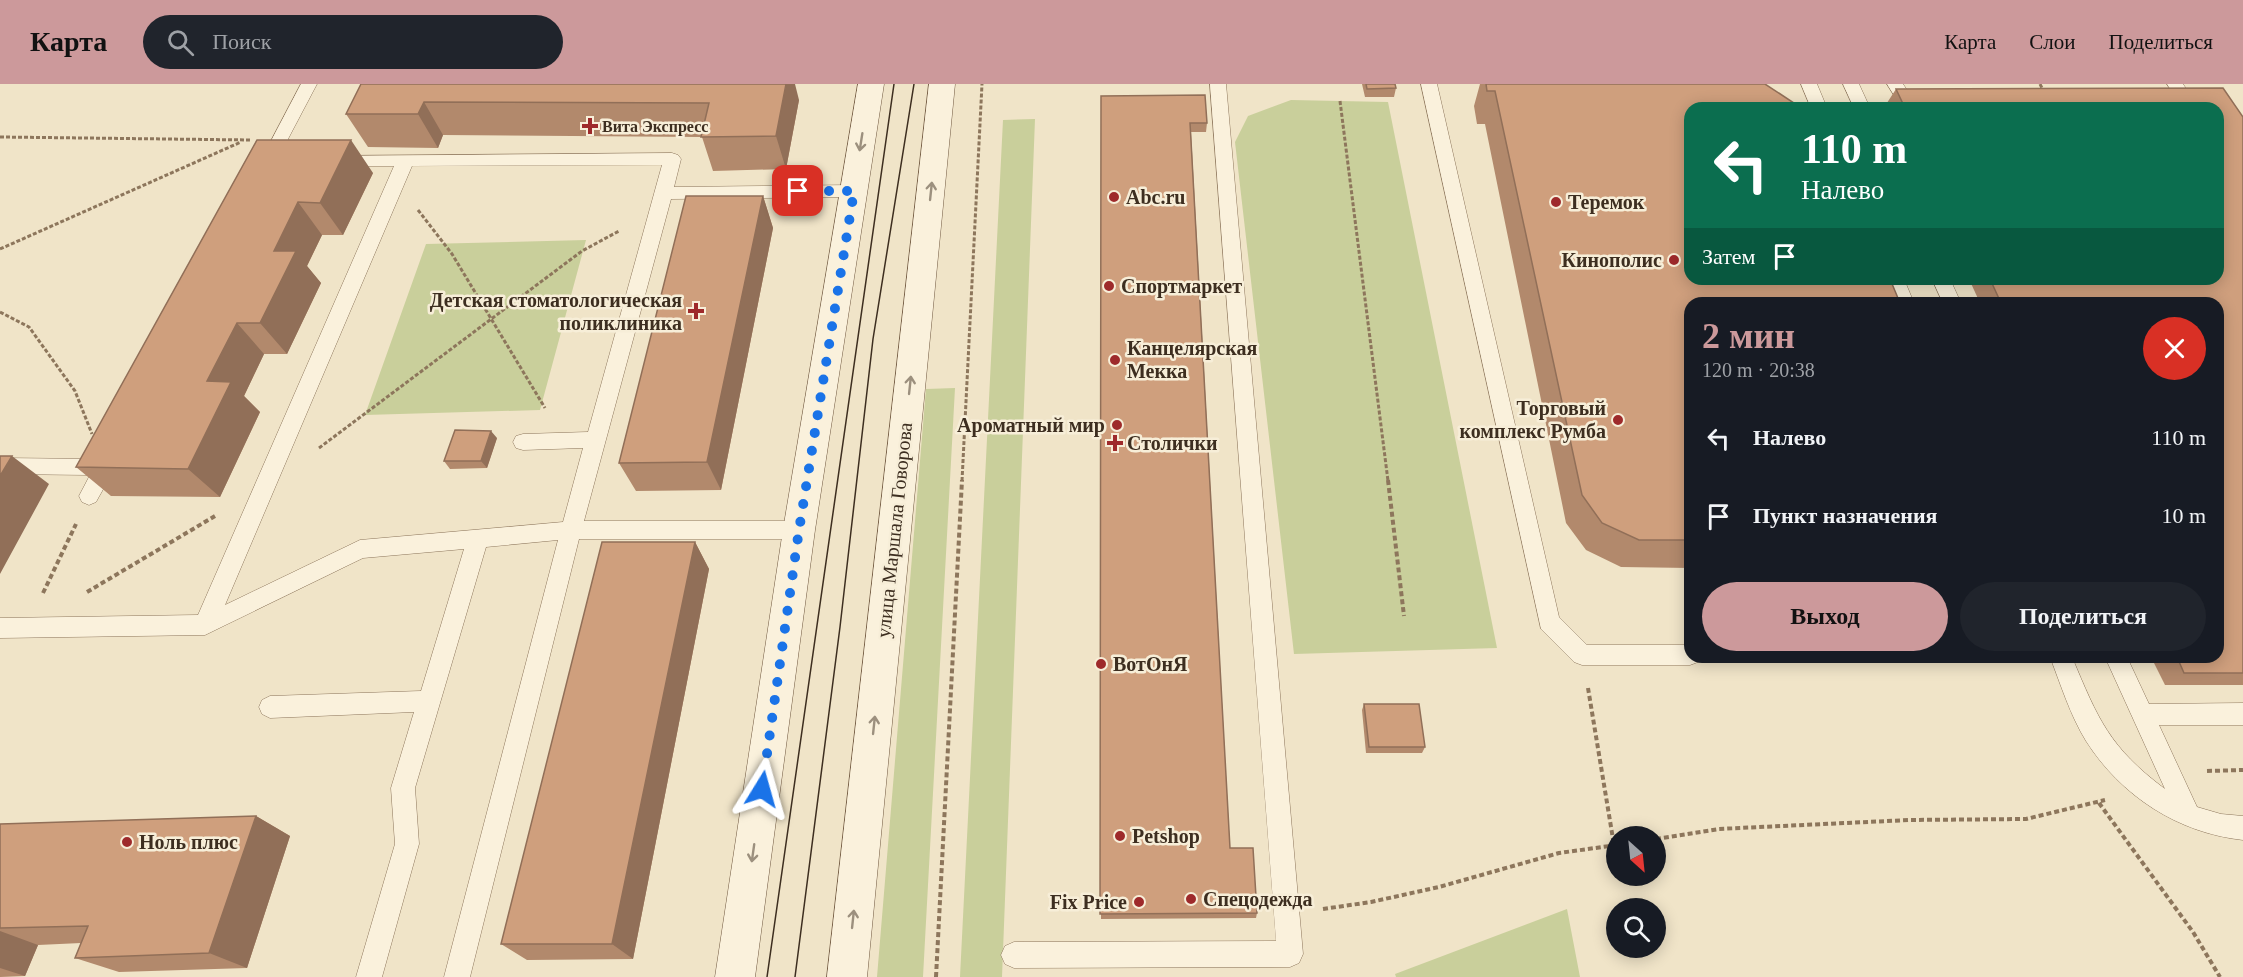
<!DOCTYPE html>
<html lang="ru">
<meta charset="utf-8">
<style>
body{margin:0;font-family:"Times New Roman",serif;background:#20242c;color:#f1f3f6;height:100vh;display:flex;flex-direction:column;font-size:22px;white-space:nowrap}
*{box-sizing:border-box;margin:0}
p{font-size:20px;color:#9ea1a6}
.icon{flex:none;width:33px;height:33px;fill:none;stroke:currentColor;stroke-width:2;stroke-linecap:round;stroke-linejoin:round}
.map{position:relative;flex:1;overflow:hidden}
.panel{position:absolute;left:1684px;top:213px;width:540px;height:366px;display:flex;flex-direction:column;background:#171b24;border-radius:18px;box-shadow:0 3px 15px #0003}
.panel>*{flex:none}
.banner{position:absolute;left:1684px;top:18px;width:540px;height:183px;border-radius:18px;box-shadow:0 3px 15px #0003;background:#0b6e4f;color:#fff;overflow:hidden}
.needle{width:39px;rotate:153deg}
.tools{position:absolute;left:1606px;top:742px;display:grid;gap:12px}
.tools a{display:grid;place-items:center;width:60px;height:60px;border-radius:50%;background:#171b24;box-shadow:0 3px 15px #0003;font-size:30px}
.pin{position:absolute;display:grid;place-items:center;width:51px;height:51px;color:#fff;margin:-26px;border-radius:12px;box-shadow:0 3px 9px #0006}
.me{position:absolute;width:66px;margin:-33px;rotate:8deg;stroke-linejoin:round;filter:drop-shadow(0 0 4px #0008)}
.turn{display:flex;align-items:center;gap:21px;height:126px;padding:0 18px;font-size:27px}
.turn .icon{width:78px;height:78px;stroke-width:2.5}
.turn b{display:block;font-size:42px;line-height:51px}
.then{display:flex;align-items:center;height:57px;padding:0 18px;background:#0003;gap:12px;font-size:22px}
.round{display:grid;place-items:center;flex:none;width:63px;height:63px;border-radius:32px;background:#20242c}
.head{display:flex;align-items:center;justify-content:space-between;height:102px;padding:0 18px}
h1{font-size:36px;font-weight:600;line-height:45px;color:#cc999b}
.button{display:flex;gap:12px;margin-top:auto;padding:12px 18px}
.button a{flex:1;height:69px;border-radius:36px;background:#cc999b;color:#111;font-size:24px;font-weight:600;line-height:69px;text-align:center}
.button a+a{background:#20242c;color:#f1f3f6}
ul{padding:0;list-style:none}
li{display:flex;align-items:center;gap:18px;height:78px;padding:0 18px}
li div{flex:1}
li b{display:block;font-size:22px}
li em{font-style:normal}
header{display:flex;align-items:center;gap:36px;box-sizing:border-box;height:84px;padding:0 30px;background:#cc999b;color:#111}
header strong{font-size:28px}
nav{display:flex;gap:33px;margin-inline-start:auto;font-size:21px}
.search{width:420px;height:54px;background:#20242c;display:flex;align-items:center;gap:15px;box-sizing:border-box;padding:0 21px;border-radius:33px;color:#9ea1a6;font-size:22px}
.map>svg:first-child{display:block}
.green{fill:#c9cf9b}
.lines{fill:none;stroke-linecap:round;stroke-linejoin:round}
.lane-casing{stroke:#8d765c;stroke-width:1}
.secondary-casing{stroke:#6f573f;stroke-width:1}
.path-far1{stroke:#8d765c;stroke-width:3;stroke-dasharray:4 2;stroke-linecap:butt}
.path{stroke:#8d765c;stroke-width:4;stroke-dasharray:5 3;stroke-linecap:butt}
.lane{fill:#faf1dc;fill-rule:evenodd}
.secondary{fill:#faf1dc;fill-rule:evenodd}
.tram{stroke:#3d2e20;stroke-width:1.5}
.wall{fill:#b2896c}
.shaded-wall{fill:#916f58}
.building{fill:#cf9f7d;stroke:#916f58;stroke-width:1.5}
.oneway{stroke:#9c907e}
.route{stroke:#1a73e8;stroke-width:10;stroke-dasharray:0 18}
.poi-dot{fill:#9e2a2b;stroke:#f7eed8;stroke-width:2}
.labels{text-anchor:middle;stroke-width:5;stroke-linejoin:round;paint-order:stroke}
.far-poi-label{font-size:16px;font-weight:bold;fill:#3d2e20;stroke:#f7eed8;text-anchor:start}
.poi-label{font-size:20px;font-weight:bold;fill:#3d2e20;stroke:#f7eed8;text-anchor:start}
.street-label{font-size:20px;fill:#3d2e20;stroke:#f7eed8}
</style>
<header>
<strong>Карта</strong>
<div class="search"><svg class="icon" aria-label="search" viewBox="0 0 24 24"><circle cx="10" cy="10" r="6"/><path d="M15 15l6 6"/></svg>Поиск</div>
<nav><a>Карта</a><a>Слои</a><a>Поделиться</a></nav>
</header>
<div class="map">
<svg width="2243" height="893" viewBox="0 0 2243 893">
<rect width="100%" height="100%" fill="#f0e4c8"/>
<path class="green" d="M1291,16L1388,18L1497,564L1294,570L1235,58L1248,32Z
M1035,35L1002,893H960L1003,36Z
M586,156L540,326L365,331L426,160Z
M955,304L923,893H877L926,305Z
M1567,825L1580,893H1396L1395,890Z"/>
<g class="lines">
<defs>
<path id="lane" d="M301,0H317L288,55L308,73L305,77C292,81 277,67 271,57Z
M1210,0H1226L1303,870L1299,879L1290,883L1014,884L1005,880L1001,871L1005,862L1014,858L1276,857Z
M1421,0H1437L1559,533L1587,561H1690V573H1700L1698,578L1690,581H1582L1574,578L1541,545Z
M1801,0H1817L1827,24H1811Z
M1843,0H1859L1870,24H1854Z
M1887,0H1903L1913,15L1911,19H1899Z
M2167,0H2183L2197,21L2195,24H2183Z
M672,69L678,71L681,75L674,103L854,101L860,103L863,107L860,111L854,113L671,115L584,437H799L806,440L809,446L806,452L799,455H579L470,893H444L558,456L486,463L415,704L419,760L382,893H356L395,760L391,704L414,628L270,634L262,630L259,623L262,616L270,612L421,607L464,465L363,474L205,551L0,554V534L198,531L394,82H336L330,80L327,76L330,72ZM662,81L588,348L523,350L516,352L513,358L516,364L523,366L583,364L563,438L360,456L225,521L412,82Z
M1886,195H1904L1914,219H1896Z
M1932,195H1950L1961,219H1943Z
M110,367L117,369L120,375L96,418L89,421L82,418L79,412L90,391L0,390V374L100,375L103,369Z
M2050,573H2072C2098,635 2109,663 2165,705L2105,573H2127L2149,620L2243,619V641H2159L2197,723L2221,730L2243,732V756C2178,749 2121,712 2086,657C2070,631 2061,601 2050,573Z"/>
<path id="secondary" d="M858,0H884L815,446L755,893H715L783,446Z
M929,0H955L867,893H827Z"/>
</defs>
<use href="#lane" class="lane-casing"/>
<use href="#secondary" class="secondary-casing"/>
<path class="path-far1" d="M2040,0L2044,8
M1340,17L1388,397
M0,53L251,56
M418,126L452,170L545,324
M0,165L241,58
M0,228L29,243L75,307L92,350
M319,364L582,167L619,147
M962,397L982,0"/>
<path class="path" d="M1388,396L1404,532
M87,508L215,432
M43,509L76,440
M1588,604L1614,761
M2207,687L2243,686
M2099,719L2193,848L2220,893
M1656,755L1719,745L1909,736L2026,735L2105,716
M1323,825L1371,818L1439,803L1559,769L1617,761
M936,893L962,396"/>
<use href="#lane" class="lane"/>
<use href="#secondary" class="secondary"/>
<path class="tram" d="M767,893L894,0
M795,893L840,543L873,255L914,0"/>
</g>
<path class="wall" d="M361,0L799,16L786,85L713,87L702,53L443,51L438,64L368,63L346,30Z
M1362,0H1395L1396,4L1394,13H1365Z
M1480,0H1765L1690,219V484L1621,483L1586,466L1566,439L1485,40H1477L1474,22Z
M2223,4L2243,33V601H2165L2151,573H2218V219H1980L1969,195H2218V24H1886L1885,22L1896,5Z
M1101,12L1207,39L1206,48H1191L1230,764L1257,829L1256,834L1101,835Z
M257,56L373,89L343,151H322L307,182L321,199L287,270H264L244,312L260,328L220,413L111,412L76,383Z
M763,112L773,144L721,406L636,407L619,379Z
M497,354L487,384L450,385L444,377Z
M695,458L709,485L633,875L527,876L501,860Z
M1364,620L1425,663L1422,669H1366L1362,626Z
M256,732L290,752L247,884L119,888L75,874L81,859L38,861L25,892L0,893V740Z"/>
<path class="shaded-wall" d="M786,0H795L799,16L786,85L776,52Z
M424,18L443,51L438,64L418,30Z
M351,56L373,89L343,151L320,119Z
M763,112L773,144L721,406L707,378Z
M298,118L322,151L307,182L321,199L287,270L260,239L274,167Z
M237,239L264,270L244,312L260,328L220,413L188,385L207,297Z
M491,347L497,354L487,384L481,377Z
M12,372L49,400L0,490V392Z
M695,458L709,485L633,875L612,860Z
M256,732L290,752L247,884L209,869Z
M0,847L38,861L25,892L0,884Z"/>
<path class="building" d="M361,0H786L776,52L701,53L709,19L424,18L418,30H346Z
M1366,0H1395L1396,4L1367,5Z
M1486,0H1765L1794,19L1797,24H1690V195H1890L1900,219H1690V456H1639L1602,439L1582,411L1495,7H1487Z
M2223,4L2243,33V589H2184L2177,573H2218V219H2001L1990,195H2218V24H1905L1896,5Z
M1205,11L1207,39H1190L1230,764H1253L1257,829L1100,830L1101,12Z
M257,56H351L320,119L298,118L274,167H296L260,239H237L207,297L231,298L188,385L76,383Z
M686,112H763L707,378L619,379Z
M455,346L491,347L481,377H444Z
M0,372H12L0,392Z
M602,458H695L612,860H501Z
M1364,620H1419L1425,663H1369Z
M256,732L209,869L75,874L88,842L0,844V740Z"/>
<defs><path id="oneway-shaft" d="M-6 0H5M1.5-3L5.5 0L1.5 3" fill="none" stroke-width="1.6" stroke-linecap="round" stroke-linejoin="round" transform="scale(1.5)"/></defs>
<g class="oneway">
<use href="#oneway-shaft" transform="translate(861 58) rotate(99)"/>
<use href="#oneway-shaft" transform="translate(931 107) rotate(-84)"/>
<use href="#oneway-shaft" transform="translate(910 301) rotate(-84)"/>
<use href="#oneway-shaft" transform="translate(874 641) rotate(-84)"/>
<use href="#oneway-shaft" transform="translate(753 769) rotate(98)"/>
<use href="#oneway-shaft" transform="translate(853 835) rotate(-84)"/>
</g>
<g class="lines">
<path class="route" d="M762,705L799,446L854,107H798"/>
</g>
<g class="poi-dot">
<path d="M587 33h6v6h6v6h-6v6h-6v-6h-6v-6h6z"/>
<circle cx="1114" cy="113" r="6"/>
<circle cx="1556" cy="118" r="6"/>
<circle cx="1674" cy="176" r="6"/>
<circle cx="1109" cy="202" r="6"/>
<path d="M693 218h6v6h6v6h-6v6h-6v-6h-6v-6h6z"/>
<circle cx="1115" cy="276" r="6"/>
<circle cx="1618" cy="336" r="6"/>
<circle cx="1117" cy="341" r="6"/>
<path d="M1112 350h6v6h6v6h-6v6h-6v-6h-6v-6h6z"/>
<circle cx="1101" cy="580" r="6"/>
<circle cx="1120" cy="752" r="6"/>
<circle cx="127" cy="758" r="6"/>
<circle cx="1191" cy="815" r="6"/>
<circle cx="1139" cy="818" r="6"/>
</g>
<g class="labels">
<g class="far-poi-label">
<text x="602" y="48">Вита Экспресс</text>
</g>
<g class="poi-label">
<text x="1126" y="120">Abc.ru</text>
<text x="1568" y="125">Теремок</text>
<text x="1662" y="183" text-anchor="end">Кинополис</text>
<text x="1121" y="209">Спортмаркет</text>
<text x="682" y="223" text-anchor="end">Детская стоматологическая<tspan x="682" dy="23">поликлиника</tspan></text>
<text x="1127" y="271">Канцелярская<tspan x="1127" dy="23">Мекка</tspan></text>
<text x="1606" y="331" text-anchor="end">Торговый<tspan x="1606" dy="23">комплекс Румба</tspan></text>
<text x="1105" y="348" text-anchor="end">Ароматный мир</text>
<text x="1127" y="366">Столички</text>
<text x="1113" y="587">ВотОнЯ</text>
<text x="1132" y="759">Petshop</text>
<text x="139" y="765">Ноль плюс</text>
<text x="1203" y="822">Спецодежда</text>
<text x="1127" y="825" text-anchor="end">Fix Price</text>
</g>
<g class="street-label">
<text transform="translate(894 446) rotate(-84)" y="7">улица Маршала Говорова</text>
</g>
</g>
</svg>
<div class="tools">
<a><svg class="needle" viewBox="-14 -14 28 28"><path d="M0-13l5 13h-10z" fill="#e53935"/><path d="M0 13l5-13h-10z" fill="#9ea1a6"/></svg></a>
<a><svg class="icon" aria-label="search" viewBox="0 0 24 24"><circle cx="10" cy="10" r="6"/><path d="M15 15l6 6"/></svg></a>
</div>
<div class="pin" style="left:798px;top:107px;background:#d93025"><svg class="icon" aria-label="arrive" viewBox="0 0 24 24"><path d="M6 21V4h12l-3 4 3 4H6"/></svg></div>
<svg class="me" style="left:762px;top:705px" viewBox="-20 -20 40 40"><path d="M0-17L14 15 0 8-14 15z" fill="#1a73e8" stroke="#fff" stroke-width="4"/></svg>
<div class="banner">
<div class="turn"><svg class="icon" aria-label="left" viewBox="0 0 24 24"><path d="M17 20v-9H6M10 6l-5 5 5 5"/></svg><div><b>110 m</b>Налево</div></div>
<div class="then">Затем<svg class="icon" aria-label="arrive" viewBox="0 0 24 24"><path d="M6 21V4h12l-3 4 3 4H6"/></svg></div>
</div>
<section class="panel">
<div class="head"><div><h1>2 мин</h1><p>120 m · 20:38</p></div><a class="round" style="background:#d93025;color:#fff"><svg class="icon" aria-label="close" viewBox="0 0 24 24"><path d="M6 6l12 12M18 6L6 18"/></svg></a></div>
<ul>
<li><svg class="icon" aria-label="left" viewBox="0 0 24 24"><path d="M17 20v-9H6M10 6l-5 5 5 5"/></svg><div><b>Налево</b></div><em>110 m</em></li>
<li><svg class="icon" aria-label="arrive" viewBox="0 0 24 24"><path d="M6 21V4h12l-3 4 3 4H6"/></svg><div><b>Пункт назначения</b></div><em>10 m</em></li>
</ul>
<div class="button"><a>Выход</a><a>Поделиться</a></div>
</section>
</div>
